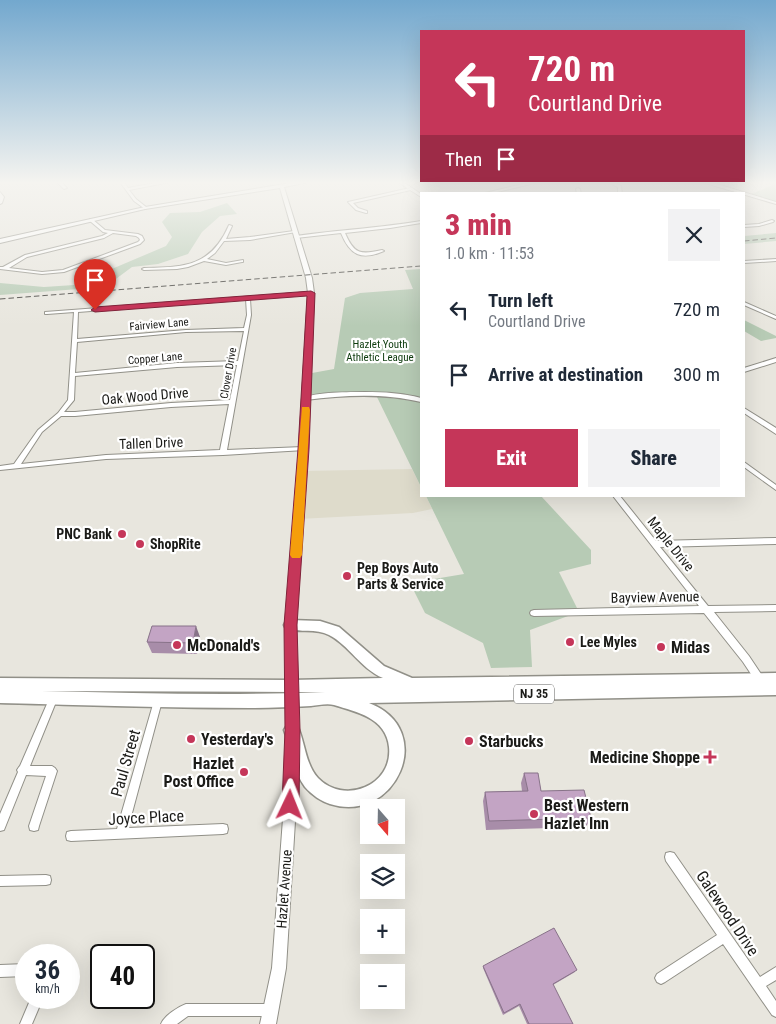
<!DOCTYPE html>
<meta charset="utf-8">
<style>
body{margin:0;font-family:"Roboto Condensed",sans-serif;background:#f2f2f3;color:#1f2937;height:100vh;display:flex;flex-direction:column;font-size:19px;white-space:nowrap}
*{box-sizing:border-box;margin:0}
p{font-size:16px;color:#747a83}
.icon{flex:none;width:28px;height:28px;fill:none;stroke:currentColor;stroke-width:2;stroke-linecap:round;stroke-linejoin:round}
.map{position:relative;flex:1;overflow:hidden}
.panel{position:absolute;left:420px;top:192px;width:325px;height:305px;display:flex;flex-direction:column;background:#fff;border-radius:0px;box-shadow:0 5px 20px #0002}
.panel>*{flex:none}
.top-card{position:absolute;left:420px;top:30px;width:325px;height:152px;border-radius:0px;box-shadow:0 5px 20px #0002;background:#c53659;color:#fff;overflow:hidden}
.needle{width:32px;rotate:160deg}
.tools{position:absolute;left:360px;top:799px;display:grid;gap:10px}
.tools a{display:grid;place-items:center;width:45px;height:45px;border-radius:0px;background:#fff;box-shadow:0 5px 20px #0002;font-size:25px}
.speed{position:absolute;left:15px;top:944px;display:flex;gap:10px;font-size:25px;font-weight:700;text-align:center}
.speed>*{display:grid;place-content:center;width:65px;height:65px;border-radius:50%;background:#fff;box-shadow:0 5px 20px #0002;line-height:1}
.speed small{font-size:12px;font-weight:400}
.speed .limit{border:2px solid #111;border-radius:8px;background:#fff;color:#111}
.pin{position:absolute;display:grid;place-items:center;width:42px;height:42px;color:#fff;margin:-51px -21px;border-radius:50% 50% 50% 0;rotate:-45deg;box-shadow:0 0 5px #0007}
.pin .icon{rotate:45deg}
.me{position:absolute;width:55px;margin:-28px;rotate:2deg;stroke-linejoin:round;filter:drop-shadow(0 0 4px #0008)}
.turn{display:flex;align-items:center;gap:18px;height:105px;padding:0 25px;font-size:22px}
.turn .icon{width:65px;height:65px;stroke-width:2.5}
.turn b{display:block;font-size:35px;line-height:42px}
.then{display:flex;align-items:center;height:48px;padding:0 25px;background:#0003;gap:10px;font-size:19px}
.round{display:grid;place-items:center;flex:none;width:52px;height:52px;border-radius:0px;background:#f2f2f3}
.overview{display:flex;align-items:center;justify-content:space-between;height:85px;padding:0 25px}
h1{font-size:30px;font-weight:800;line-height:38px;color:#c53659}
.button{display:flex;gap:10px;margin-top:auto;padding:10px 25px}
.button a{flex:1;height:58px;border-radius:0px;background:#c53659;color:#fff;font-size:20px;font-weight:800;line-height:58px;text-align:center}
.button a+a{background:#f2f2f3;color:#1f2937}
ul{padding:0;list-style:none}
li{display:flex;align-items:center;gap:15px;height:65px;padding:0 25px}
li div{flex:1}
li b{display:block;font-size:19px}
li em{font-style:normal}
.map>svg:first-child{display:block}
.built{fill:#dedbcb}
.green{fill:#b7cbb5}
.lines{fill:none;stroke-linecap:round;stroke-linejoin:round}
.minor-casing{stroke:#919088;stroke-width:2}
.tertiary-casing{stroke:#919088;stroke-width:2}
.secondary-casing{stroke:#919088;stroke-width:2}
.trunk-casing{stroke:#919088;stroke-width:3}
.minor{fill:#fff;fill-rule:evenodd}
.tertiary{fill:#fff;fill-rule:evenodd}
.secondary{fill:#fff;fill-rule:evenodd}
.trunk{fill:#fff;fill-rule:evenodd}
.rail{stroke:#403f3b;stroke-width:1;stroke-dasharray:5.5 3;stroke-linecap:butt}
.wall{fill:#a88da9}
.shaded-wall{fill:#887389}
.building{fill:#c3a4c4;stroke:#887389}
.route{fill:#c53659;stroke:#80233a}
.slow{fill:#f59e0b}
.poi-dot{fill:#c53659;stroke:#fff;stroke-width:2}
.labels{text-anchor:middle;stroke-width:4.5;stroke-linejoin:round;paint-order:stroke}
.far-street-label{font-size:11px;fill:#1b1b18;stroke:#fff}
.far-park-label{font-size:11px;fill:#0d3b0d;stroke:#fff}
.shield{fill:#fff;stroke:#5f5f5d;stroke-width:1}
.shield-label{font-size:12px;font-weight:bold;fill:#1b1b18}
.street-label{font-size:14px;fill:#1b1b18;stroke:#fff}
.poi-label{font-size:14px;font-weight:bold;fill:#1b1b18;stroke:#fff;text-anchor:start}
.near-poi-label{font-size:16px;font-weight:bold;fill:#1b1b18;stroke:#fff;text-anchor:start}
.near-street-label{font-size:16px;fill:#1b1b18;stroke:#fff}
</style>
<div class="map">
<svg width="776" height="1024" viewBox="0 0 776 1024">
<rect width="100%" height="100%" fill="#e8e6de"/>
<path class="built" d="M412,469L421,487V496H426L432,509L413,513L299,519L302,471Z"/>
<path class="green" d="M763,182H776V202L751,194L773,185Z
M227,203L237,214L220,216L202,232L188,254L158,264L132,267L105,287L0,295V283L44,287L74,285L166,246L172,237L162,222L170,213L200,212Z
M776,233V241L744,244V236Z
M421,269V487L376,395L329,396L310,394L312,373L334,369L345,298L360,293L413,289L405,270Z
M744,320L776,336V338L761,341L744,331Z
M426,496H541L591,550V564L559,572L579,612L530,630L532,667L491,668L483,643L425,613L410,583L464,574Z"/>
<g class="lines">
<defs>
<path id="minor" d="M57,182H61L67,188L64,189Z
M120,182H124L128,188L160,182H170L129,190L136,199L146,207L147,208L145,209L134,201Z
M531,182H539L489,194H481Z
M608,182H613L621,186L622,194H618V187Z
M410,188L411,190L353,203L358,208L367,211V213H366L356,210L348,202Z
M578,188L580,189L581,194H577L576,189Z
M90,219H92L105,230L138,234L142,236L144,240L140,244L64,272L42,274L0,269V267H3L25,255L102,236L108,233L103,232L90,221ZM113,233L136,236L139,238L140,240L138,242L63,270L42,272L9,268L27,257L104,238Z
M772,220L774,221L773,222L759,226L744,227V225L759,224Z
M421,221V223L390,228L345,233C354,254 360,255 382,250L384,251C361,261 350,255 341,233L296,238L294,237L296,236C338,230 379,228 421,221Z
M229,225L232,226L226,239L250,237L294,231L296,232L250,240L224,241L215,253L207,259L226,263L243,260V262H242L226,265L204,261L188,267L177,269L144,270L142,269L144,268C184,267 211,267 229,225Z
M776,259V261L744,263V261Z
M311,292H313V294L250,299L251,315L227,450L303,447L305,448L306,449L305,450L223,455L106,459L0,470V466L14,464L38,430L58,413L68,400L74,312L47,314H45V312ZM246,299L247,315L244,328L186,330L77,339L78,312ZM244,331L238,361L177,363L75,373L77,342L186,332ZM237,365L230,400L171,403L75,412H64L74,400L75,376L177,367ZM229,404L220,450L106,455L21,464L42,432L61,416H75L171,407Z
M744,302L776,316V319L744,305Z
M776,358V362L744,372V368Z
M365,392C384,392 403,393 421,398V402C384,393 344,395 306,400L303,398C315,392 350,392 365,392Z
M744,462L776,485V490L744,467Z
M613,496H620L656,541L776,538V544L660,547L708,606L776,605V611L714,612L749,656L763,677L764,680L763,683L760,684L757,683L743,662L704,613L534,616L531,615L530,613L531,611L534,610L699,606Z
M54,693L57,694L58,697L30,766H52L55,768L57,771L39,826L38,830L34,831L30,830L29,826L46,776L26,775L4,830L0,831V814L18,772L17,770L19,767L20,766L50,697L51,694Z
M158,697L161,698L162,701L128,828L223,824L227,825L228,829L227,833L223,834L71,841L67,840L66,836L67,832L71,831L117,829L154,701L155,698Z
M670,852L674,853L760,977L776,967V980L766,986L776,1001V1017L772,1015L723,944L665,982L661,984L657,982L655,978L657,974L717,935L666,861L665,857L666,853Z
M46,875L50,876L51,880L50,884L46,885L0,886V876Z
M26,964V976L0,977V965Z
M31,998H43L32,1024H20Z
M186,1004H271L275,1006L277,1010L275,1014L271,1016H188L177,1024H161C164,1016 178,1007 186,1004Z"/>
<path id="tertiary" d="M297,182H309L284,187L312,278L314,293L307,449L296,625L298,730L296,805L286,968L276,1024H260L272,968L284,805L286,730V625L299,449L308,293L306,278L280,188L145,209L0,243V239L145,207Z
M702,182H710L776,202V204Z
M0,192L4,197L2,203L0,204Z"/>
<path id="secondary" d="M398,182H403L421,194V197Z
M744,408L776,428V434L744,413Z"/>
<path id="trunk" d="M291,620L320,621L339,627L384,666L412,678L776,673V695L369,703C439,730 395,825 330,804C321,801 312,795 305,787C293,771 291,749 284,730L287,725L292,723L297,725C305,741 305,764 318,778C344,805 393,786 389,747C386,718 357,712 334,705C328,703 318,705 311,706C291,707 271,708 251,708C167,708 84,705 0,703V678L291,680L383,678C361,669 349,645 329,635C316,628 300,633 286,629L284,625L286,621ZM41,691L291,692H325C231,696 136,693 41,691Z"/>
</defs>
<use href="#minor" class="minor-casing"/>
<use href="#tertiary" class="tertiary-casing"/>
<use href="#secondary" class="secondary-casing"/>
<use href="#trunk" class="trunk-casing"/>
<use href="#minor" class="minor"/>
<use href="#tertiary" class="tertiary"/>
<use href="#secondary" class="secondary"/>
<use href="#trunk" class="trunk"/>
<path class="rail" d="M744,241L776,238
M0,299L421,266"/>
</g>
<path class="wall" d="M200,637L197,654L152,653L147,642Z
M524,773L541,791L591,818L586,827L486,830L483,801L485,792L522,791L521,783Z
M483,966L575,972L553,985L573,1024H527L519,1006L503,1015L483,968Z"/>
<path class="shaded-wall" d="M196,626L200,637L197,654L193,643Z"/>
<path class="building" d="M152,626H196L193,643L147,642Z
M524,773H538L541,791L584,790L591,818L489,821L485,792L528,791Z
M554,928L577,970L553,984L573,1024H529L520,1004L504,1013L483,966Z"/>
<linearGradient id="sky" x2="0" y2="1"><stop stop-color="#73a8ce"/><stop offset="0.56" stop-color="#f5f4f0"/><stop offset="1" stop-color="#f5f4f0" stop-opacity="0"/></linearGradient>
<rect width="776" height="326" fill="url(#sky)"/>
<path class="route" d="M311,291L315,293L309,449L297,625L300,730L299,805L296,810L290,813L285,810L282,805L285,730L284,625L298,449L307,296L95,312L91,310L95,307Z"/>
<path class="slow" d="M302,407H309L310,410L302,555L300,558H292L290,555Z"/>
<g class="poi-dot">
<circle cx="122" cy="534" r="5"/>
<circle cx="140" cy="544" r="5"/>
<circle cx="347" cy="576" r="5"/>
<circle cx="570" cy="642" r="5"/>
<circle cx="177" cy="645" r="5"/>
<circle cx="661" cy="647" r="5"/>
<circle cx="191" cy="739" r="5"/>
<circle cx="469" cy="741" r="5"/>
<path d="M707.5 749.5h5v5h5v5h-5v5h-5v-5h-5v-5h5z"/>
<circle cx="244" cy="772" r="5"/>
<circle cx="534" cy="814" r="5"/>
</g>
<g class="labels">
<g class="far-street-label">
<text transform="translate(159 324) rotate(-5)" y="4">Fairview Lane</text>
<text transform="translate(155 358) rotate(-5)" y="4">Copper Lane</text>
<text transform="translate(228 373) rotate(-80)" y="4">Clover Drive</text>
</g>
<g class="far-park-label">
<text x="380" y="348">Hazlet Youth<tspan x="380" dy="13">Athletic League</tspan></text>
</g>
<rect class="shield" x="514" y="684.5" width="40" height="19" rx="4"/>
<g class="shield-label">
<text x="534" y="698">NJ 35</text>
</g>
<g class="street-label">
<text transform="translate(145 396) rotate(-5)" y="5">Oak Wood Drive</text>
<text transform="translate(151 443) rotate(-2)" y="5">Tallen Drive</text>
<text transform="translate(671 544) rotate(51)" y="5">Maple Drive</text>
<text transform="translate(655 597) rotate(-1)" y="5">Bayview Avenue</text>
<text transform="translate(284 889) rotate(-86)" y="5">Hazlet Avenue</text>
</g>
<g class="poi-label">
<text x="112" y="539" text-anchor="end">PNC Bank</text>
<text x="150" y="549">ShopRite</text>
<text x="357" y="573">Pep Boys Auto<tspan x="357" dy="16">Parts &amp; Service</tspan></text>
<text x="580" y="647">Lee Myles</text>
</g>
<g class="near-poi-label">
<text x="187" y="651">McDonald's</text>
<text x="671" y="653">Midas</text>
<text x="201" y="745">Yesterday's</text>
<text x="479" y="747">Starbucks</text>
<text x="700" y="763" text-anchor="end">Medicine Shoppe</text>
<text x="234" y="769" text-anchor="end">Hazlet<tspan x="234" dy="18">Post Office</tspan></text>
<text x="544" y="811">Best Western<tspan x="544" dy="18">Hazlet Inn</tspan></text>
</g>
<g class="near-street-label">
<text transform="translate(125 763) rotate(-74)" y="6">Paul Street</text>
<text transform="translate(146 817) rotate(-3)" y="6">Joyce Place</text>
<text transform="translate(728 913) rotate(56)" y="6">Galewood Drive</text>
</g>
</g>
</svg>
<div class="tools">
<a><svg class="needle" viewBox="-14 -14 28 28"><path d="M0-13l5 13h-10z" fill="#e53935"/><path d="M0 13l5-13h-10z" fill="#747a83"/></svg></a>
<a><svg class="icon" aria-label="layers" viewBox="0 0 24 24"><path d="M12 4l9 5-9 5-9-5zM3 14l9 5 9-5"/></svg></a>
<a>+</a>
<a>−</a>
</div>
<div class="speed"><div>36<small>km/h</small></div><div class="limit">40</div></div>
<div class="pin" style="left:95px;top:310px;background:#d93025"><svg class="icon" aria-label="arrive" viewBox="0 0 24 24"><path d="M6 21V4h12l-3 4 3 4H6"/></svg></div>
<svg class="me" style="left:290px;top:805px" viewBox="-20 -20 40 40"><path d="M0-17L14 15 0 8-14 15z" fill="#c53659" stroke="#fff" stroke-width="4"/></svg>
<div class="top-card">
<div class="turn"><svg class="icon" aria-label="left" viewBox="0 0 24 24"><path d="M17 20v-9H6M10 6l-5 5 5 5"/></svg><div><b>720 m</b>Courtland Drive</div></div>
<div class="then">Then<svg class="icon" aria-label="arrive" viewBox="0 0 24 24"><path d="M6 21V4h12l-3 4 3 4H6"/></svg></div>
</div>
<section class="panel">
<div class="overview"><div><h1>3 min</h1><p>1.0 km · 11:53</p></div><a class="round"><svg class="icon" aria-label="close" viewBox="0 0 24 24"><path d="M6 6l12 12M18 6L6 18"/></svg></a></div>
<ul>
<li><svg class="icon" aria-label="left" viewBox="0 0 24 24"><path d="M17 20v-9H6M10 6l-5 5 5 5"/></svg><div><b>Turn left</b><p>Courtland Drive</p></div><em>720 m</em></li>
<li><svg class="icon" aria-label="arrive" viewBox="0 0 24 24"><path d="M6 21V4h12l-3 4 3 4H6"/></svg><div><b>Arrive at destination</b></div><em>300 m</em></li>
</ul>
<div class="button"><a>Exit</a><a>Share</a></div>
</section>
</div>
